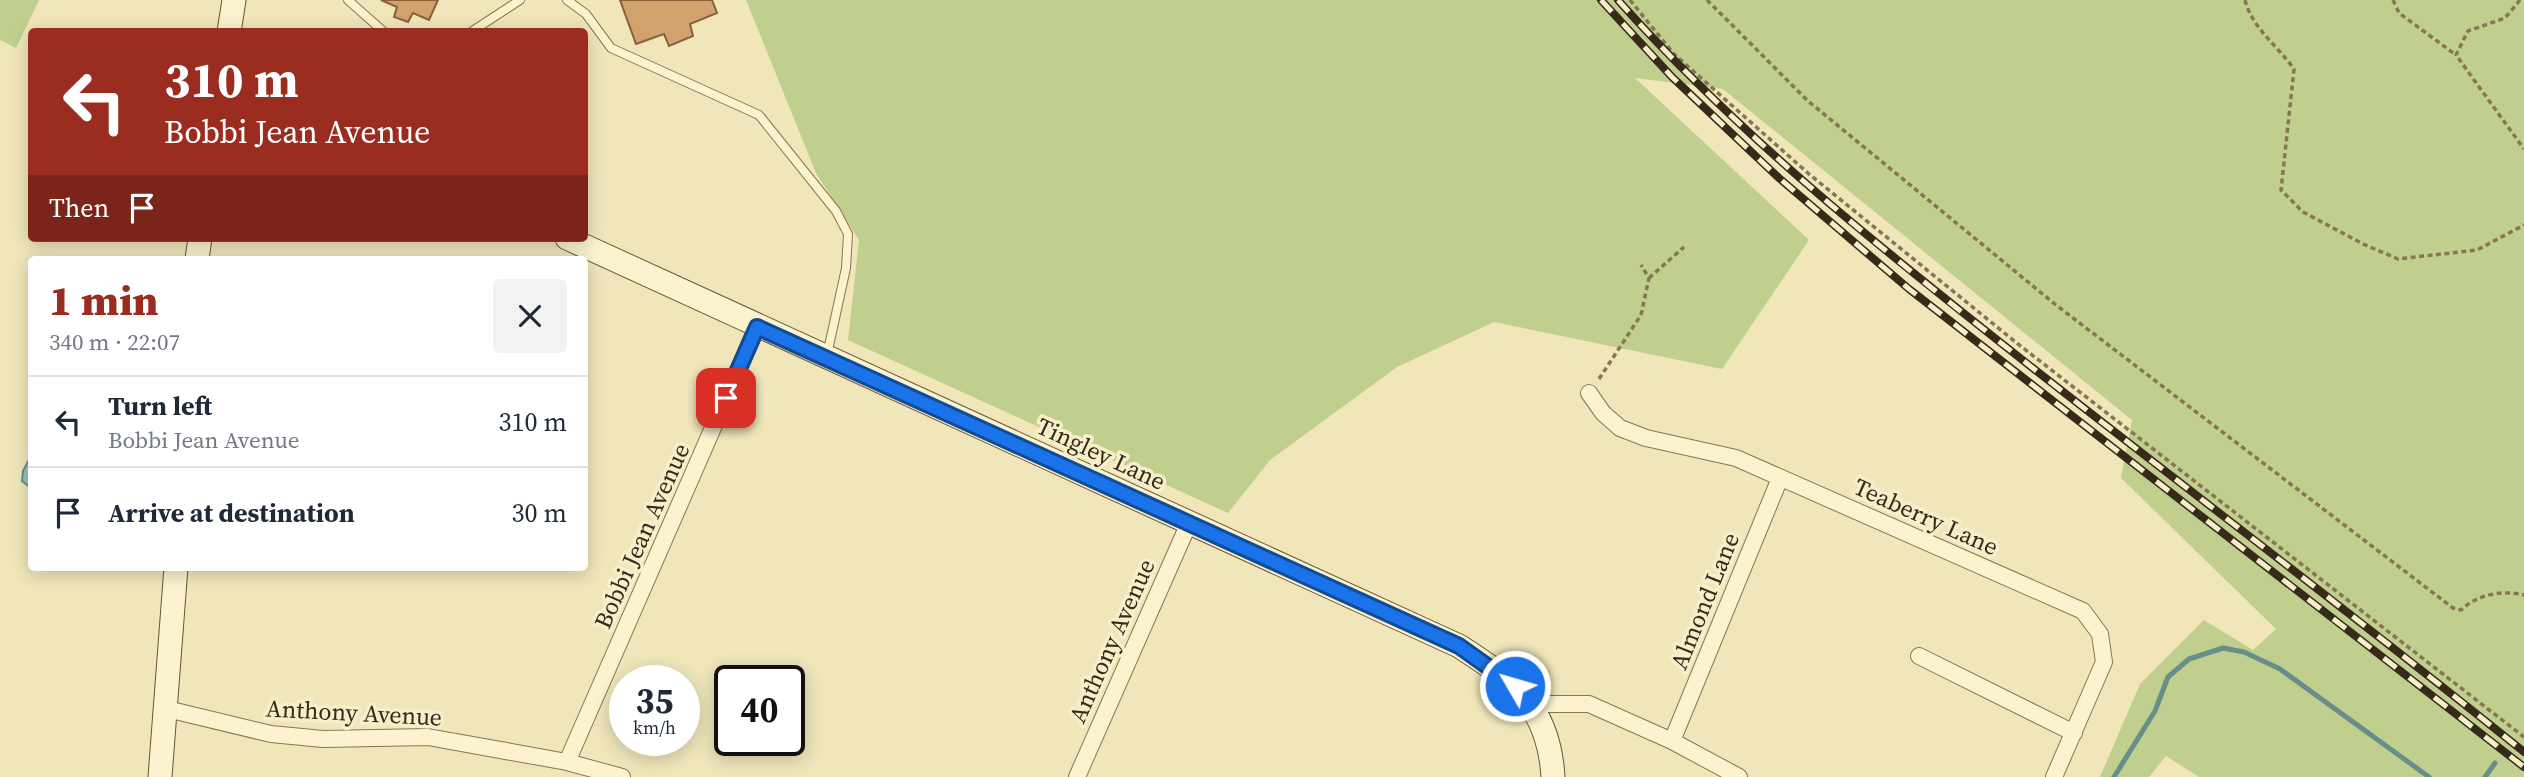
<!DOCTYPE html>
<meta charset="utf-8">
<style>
body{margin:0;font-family:"Source Serif 4",serif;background:#f2f2f3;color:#1f2937;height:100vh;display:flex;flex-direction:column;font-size:26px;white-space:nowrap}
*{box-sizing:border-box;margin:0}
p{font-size:23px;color:#747a83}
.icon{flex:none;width:38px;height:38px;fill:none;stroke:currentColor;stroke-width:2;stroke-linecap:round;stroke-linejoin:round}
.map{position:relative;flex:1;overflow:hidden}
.sheet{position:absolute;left:28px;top:256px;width:560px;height:315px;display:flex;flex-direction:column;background:#fff;border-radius:7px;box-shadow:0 4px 18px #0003}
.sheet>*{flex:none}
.banner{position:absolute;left:28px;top:28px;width:560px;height:214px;border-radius:7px;box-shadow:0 4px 18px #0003;background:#9a2d20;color:#fff;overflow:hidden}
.speed{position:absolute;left:609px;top:665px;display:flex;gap:14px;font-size:35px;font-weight:700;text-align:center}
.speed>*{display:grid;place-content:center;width:91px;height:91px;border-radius:50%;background:#fff;box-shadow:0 4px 18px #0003;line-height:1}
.speed small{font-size:18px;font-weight:400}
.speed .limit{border:4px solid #111;border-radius:10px;background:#fff;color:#111}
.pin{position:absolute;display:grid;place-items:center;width:60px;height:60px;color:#fff;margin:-30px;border-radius:14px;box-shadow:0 4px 10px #0006}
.me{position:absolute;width:77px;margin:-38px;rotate:308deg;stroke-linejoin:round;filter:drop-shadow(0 0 5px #0008)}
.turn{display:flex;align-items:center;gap:24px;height:147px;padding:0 21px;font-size:32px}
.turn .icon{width:91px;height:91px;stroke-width:2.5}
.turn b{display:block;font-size:49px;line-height:60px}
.then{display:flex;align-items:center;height:66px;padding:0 21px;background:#0003;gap:14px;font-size:26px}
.round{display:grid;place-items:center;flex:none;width:74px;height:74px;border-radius:7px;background:#f2f2f3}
.overview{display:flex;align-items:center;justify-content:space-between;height:119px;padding:0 21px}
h1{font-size:42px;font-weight:800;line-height:52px;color:#9a2d20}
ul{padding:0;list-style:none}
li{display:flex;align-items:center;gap:21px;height:91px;padding:0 21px;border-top:2px solid #e0e1e3}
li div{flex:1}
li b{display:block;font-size:26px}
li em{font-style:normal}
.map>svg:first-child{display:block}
.green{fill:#c0ce8e}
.water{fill:#9fc0ba;stroke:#678e88;stroke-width:2}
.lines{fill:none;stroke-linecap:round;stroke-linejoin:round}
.stream{stroke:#678e88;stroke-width:5}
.building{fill:#d1a26d;stroke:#886138;stroke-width:2}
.lane-casing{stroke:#887554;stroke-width:10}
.street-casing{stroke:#887554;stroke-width:18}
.secondary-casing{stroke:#695637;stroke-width:25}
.path{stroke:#887554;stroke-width:3.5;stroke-dasharray:5 3.5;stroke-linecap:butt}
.lane{stroke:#fbf2ce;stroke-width:8}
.street{stroke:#fbf2ce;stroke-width:16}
.secondary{stroke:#fbf2ce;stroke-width:23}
.rail-casing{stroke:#362a1a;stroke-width:8}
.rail{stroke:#f7efca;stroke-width:5;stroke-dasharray:16;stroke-linecap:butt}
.route-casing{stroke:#114b97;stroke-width:18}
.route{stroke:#1a73e8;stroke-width:12}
.labels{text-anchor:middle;stroke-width:7;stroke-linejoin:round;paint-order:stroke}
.street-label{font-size:24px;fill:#362a1a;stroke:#f7efca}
</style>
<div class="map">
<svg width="2524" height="777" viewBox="0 0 2524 777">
<rect width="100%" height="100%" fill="#f0e6ba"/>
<path class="green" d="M0,0H39L16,48L0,40Z
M746,0H2524V777H2199L2166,756L2149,777H2100L2140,684L2204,620L2253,650L2276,629L2121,478L2132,420L1723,89L1635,78L1809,240L1722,369L1494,322L1397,367L1270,460L1228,513L848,340L859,240L816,173Z"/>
<path class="water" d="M31,456L32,488H31L22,481L23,471Z"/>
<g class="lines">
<path class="stream" d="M2114,777L2155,711L2168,677L2189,659L2223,648L2244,652L2280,669L2429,777
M2485,777L2495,763"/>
</g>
<path class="building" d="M381,0H438L429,20L413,13L408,22L394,17L397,7Z
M620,0H712L717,13L690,24L693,36L669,46L664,34L636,44Z"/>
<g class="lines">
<defs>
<path id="lane" d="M348,0L384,32
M567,0L586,14L611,48L759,115L836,211L848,234L846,268L827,355
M471,32L520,0"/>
<path id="street" d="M1589,393L1603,413L1620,428L1646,438L1736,458L2083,611L2100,634L2104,662L2054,777
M1919,656L2074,733
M1532,704H1589L1672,741L1739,777
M167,709L271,734L323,739L428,737L567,762L622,777
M1672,741L1780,478
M567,762L757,327
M1077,777L1189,523"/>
<path id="secondary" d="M229,32L234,0
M567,238L1459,646C1515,682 1549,707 1553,777
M197,259L200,238
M160,777L176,567"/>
</defs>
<use href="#lane" class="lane-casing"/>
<use href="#street" class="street-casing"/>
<use href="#secondary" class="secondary-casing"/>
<path class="path" d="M1630,0L1674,54L1809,174L2018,344L2524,737
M1707,0L1808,101L2056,305L2453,608L2461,610C2478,594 2502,590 2524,595
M2245,0C2252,28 2277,45 2294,69L2281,190L2303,212L2363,244L2398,259L2477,250L2524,225
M2393,0L2399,13L2456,55
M2520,0L2505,18L2468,31L2456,55L2524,149
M1649,278L1684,247
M1599,379L1641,315L1649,278L1641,265"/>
<use href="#lane" class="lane"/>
<use href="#street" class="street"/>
<use href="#secondary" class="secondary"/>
<defs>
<path id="rail" d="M1601,0L1672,77L1779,178L1909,289L2524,767
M1618,0C1742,139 1888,254 2034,369C2197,497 2363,622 2524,752"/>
</defs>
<use href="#rail" class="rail-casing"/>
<use href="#rail" class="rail"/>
</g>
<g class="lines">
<defs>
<path id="route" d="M726,398L757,327L1459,646L1515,686"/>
</defs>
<use href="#route" class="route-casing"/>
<use href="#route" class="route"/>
</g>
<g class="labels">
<g class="street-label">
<text transform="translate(1101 454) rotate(25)" y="8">Tingley Lane</text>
<text transform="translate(1926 517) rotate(24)" y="8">Teaberry Lane</text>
<text transform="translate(642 536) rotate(-66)" y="8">Bobbi Jean Avenue</text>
<text transform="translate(1705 601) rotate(-68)" y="8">Almond Lane</text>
<text transform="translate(1112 641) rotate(-66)" y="8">Anthony Avenue</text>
<text transform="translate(354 713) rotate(3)" y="8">Anthony Avenue</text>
</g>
</g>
</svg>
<div class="speed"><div>35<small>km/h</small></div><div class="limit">40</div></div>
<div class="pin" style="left:726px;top:398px;background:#d93025"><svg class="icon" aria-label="arrive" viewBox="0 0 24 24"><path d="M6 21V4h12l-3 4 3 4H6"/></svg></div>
<svg class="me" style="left:1515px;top:686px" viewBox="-20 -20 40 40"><circle r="17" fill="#1a73e8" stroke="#fff" stroke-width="3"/><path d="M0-11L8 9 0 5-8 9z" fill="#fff"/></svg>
<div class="banner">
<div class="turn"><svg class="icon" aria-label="left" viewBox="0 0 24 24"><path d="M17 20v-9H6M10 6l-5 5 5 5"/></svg><div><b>310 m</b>Bobbi Jean Avenue</div></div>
<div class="then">Then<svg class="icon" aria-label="arrive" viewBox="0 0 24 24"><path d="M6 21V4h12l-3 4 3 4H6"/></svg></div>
</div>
<section class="sheet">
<div class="overview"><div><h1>1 min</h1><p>340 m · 22:07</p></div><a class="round"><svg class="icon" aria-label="close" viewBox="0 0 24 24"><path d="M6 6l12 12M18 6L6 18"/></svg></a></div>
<ul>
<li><svg class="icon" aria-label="left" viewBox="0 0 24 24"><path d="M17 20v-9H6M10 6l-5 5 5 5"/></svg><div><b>Turn left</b><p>Bobbi Jean Avenue</p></div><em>310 m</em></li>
<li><svg class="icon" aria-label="arrive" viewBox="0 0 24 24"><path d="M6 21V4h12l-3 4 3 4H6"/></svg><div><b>Arrive at destination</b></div><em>30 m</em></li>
</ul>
</section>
</div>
